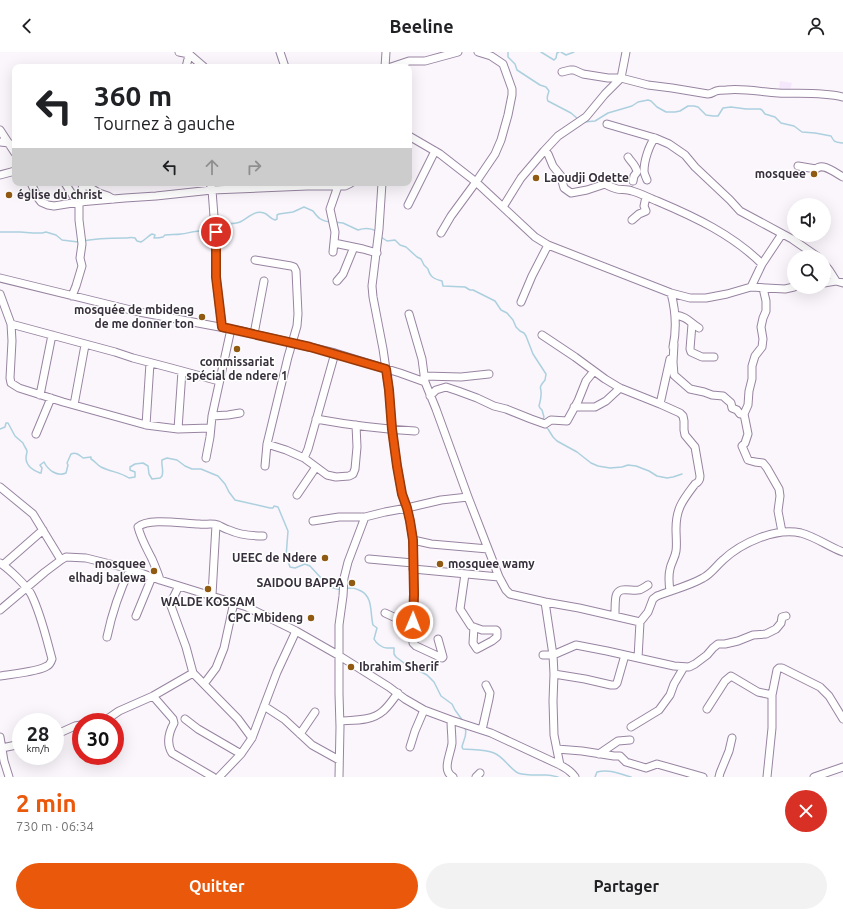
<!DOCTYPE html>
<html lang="fr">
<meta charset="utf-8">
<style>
body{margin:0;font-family:Ubuntu,sans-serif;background:#f2f2f2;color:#202124;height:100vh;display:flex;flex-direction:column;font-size:15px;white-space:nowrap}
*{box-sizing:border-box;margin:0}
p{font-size:13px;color:#757577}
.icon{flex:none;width:22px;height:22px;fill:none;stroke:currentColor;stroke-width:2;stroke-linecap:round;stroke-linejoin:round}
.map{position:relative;height:725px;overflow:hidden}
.drawer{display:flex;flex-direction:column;background:#fff;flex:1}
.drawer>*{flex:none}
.guide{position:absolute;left:12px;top:12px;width:400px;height:122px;border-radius:8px;box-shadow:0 4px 16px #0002;background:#fff;color:#202124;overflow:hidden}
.controls{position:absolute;left:787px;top:146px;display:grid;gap:8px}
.controls a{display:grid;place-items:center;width:44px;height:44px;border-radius:50%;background:#fff;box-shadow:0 4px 16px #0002;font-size:20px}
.speed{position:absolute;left:12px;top:661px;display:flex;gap:8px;font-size:20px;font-weight:700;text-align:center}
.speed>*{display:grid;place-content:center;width:52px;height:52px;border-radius:50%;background:#fff;box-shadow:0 4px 16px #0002;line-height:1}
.speed small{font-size:10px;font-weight:400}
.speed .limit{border:6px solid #d22;background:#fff;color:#111}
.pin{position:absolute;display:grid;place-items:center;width:34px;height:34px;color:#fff;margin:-17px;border:2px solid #fff;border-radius:50%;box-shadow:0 1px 4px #0007}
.me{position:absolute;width:44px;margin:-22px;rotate:1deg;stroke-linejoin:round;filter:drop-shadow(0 0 3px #0008)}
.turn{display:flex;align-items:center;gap:14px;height:84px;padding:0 16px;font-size:18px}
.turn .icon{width:52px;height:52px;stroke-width:2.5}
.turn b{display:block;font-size:28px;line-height:34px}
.lanes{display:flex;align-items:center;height:38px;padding:0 16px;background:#0003;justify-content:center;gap:20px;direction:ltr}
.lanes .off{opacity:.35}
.round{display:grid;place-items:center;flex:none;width:42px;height:42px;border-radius:21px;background:#f2f2f2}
.summary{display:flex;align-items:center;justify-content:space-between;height:68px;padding:0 16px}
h1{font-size:24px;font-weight:700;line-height:30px;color:#ea580c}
.primary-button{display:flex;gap:8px;margin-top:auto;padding:8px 16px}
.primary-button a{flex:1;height:46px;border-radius:24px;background:#ea580c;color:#fff;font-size:16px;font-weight:700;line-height:46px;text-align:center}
.primary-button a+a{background:#f2f2f2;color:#202124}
header{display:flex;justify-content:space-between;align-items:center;height:52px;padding:0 16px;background:#fff;font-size:18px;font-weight:700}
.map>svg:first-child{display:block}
.education{fill:#f5e8fc}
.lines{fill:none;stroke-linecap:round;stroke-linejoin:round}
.stream{stroke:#acd0de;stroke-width:1.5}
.minor-casing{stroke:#9884a1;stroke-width:9}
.minor{stroke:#fff;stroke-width:7}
.route-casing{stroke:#983908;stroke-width:10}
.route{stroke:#ea580c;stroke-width:7}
.poi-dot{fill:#915a12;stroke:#fff;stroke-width:1.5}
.labels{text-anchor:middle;stroke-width:3;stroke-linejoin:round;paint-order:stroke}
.poi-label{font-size:12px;font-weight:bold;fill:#38303c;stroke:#fff;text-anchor:end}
</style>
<header><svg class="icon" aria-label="back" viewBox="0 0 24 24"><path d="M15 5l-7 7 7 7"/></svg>Beeline<svg class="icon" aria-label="person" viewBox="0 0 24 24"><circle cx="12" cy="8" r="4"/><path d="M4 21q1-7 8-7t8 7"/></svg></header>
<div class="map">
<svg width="843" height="725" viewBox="0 0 843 725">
<rect width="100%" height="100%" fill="#faf6fc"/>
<path class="education" d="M780,29L792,31L790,39L779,38Z"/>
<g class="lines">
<path class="stream" d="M508,0V5L515,12L517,18L540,33L546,35L549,39C548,42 546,46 548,49L571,61L578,67
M541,0L554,8L556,6L557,1L559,0
M561,0L566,3L574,0
M584,70L595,69L608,61L632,54L638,50L648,48L651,49L657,55L666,60H675L680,59L688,54H694L698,55L706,63L713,64H718L723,56L731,55L746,57H760L762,58L765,62L775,65L781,71L794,74L802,80L815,81L831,84C835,91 835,90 843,91
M334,170L343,171L358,178C364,176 371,176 376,179
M217,172C224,171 233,173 240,170C248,166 254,158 264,161C268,162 270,167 275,168L277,167V163L279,162L293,160L304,155L313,159C318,166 321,169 331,170
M0,180H20L33,181H42L46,180L56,183L62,188L78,190
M381,185L387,189L395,188L400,193L406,195L417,205L421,207L424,213L428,217C430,225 434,227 442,229L443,234L465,235L470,238H473L495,249L501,258L507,261L513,268L516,275L520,279L524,281L526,284L533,302L546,322L545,328C537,338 542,334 541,343C541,347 540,350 539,354L540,356L542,358L544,365L542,369
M84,189C97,186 112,186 125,186C129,186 131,185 135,186L137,189L141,190C145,188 148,184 152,182L155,183L154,186C156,186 160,186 163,185C164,185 164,183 165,183C170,182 176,183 181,182C189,181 198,178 206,179L213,175
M545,375L548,377L553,385L557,389L577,400L591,411L598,414L610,416L622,415L628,413L636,414L649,419L657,424L667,426L673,425L682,422
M0,377L5,375L6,371H8L15,384L23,391C24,394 26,396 27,399C27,402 26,403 26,406C26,414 34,419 40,421H41L42,416L40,413L44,410C48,418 57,425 66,421L68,413L67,411L71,402C77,400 79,403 83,406L91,405V407C95,409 97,413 101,415C111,420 120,420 129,426L135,425V420L130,418V415L135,412L143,411L148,414L149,422L152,427L160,426L162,424C164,418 161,413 162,408L167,406L177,408L185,414L192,417H201L213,422L218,424L225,432L229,440L235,448L270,456H273L274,454L278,455L288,479L286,505C287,508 289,511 290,515L295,516L305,512L310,514L322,527L326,528L333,536L342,538
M345,537C352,535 355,536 361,539C373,545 370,561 373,573L377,576L374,587C376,591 382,596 387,596C389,596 391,596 394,596V602L396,605L404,611L427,623L434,630L441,644L452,652L455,658L463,669
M465,676C468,683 463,688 462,695L463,697C473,698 485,697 494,701C504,705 509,716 518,721C527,724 537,723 546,723C550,723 554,724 558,725
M595,725L597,720C610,717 620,722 631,725"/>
<defs>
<path id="minor" d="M179,0L189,2L204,15
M280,0L285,15
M186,15L188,7L189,0
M385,15L386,0
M391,15L409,9H425L458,0
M562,20L570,18H574L583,22L608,26H621L648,33L672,36L708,42C712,42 713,40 716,39C719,38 723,38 726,38C743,36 761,40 778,41C800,42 822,40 843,45
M607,72L655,86L669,92L685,103L695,115L730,148L740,159L792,187L818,205
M0,78L15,101
M409,84L440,102L476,130L495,102L501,88L508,63L512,43V37L503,12L491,4L478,0
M0,90L9,91L11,93
M544,99L548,102L553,114L561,124L562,129L564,136L571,141L587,138L605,132C609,134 613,136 617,137C621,138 627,137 632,139C640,141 649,146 657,149C695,165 733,183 762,212L751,235
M628,105C631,110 636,113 637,120L634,124L633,129
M798,114L816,117C823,110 835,121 843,125
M0,123L15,119
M647,128C646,125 644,122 644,119C644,109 649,93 655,86
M31,131L38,146L41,150L48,153L54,154L79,150L125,146L156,144L212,138L307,134H345L351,131
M65,131L75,147L79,150V168L82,192L80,206L82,214L76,234L72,244
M82,131L99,141L108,144L113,147
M210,131L212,138L216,191V225L222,275
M382,131L379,177L372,234L373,245L383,297L389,338L392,377L397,414L402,442L407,456L410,469L413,488L414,542L413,586V591L416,594L442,606L443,605L438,587
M83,150L82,138L83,131
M408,153L435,99
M503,155L521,126L544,99L558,84L586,65L605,42L621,26L626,0
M632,168L639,162L646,159L644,154L646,145
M441,181L451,164L476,130L535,185L548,193L671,241L690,246H706L727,242L751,235L785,237L794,235
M334,191L363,197L377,201
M333,200L335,180L330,157L338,134
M255,208L291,214L294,215L296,219L298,262L297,274L288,305L267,392L265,414
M762,212L782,182
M824,212L829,218L836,229
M0,226L139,260L241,279L310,295L335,301L400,321L425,330L436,357L468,445L499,525L506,538L510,542L545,550L579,556L640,570L648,560L653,547L657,544C672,538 689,534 703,526C711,522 716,514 723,508C741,491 776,475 801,481C816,485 829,495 843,500
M337,229L343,222L354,195
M824,231L836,229L843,231
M763,236L766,249V259L763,266L761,275L763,287L762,295L755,304L752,314V327L749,339L748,353L744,362L748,382L745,391L742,394L748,408L755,410L763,411L767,416L779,437L780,444L778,459L782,480
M671,241C676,260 677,276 673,295
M0,242L11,272L115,300L133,306L171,316L219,329
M521,250L532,224L548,193
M409,262L422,307L425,330
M675,263C688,265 689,270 699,276
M11,272L12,289L10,326L11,331L19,336L63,350L146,373L178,377L210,376
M692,272L690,297L691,300L702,305H714
M254,282L264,229
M542,283L575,305L605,327L620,336L660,352L680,361L683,364L684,369V378L685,383L695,395L700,424C700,428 699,430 695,432C683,448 676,456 676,477C676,484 677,493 676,499C675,506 671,511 670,517C668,525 669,532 670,539
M674,292L673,310L674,323L690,337L704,340L712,343L723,344L731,351L732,356L737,358L740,362H744
M335,301L308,397L304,406L327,423L336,425L349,424L353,422L355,417L357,395L356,373
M424,324L461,325L489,322
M40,343L52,283
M430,344L436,338L446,335L458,339L477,346L494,354L506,357L531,367L545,372L551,368L567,369L578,349L586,329L594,319
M660,352L670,307
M74,353L85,293
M574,355H595L606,349L620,336
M212,364L228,363L240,361
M316,367C349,373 382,377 415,379
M146,373L150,311
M178,377L182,319
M36,382L51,346
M267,392L286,398L304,406
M206,406L210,385L212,364L231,277
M0,435L33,462L61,508
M297,443L316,415
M313,469L339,465H365L385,460L407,456L441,448L468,445
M413,488L431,492L488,497
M369,507L413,511
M0,511C9,517 26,533 31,542C41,562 46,585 52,607C51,610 50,613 47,614C38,620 11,622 0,624
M3,513L43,478
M413,517L499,525
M465,522L460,557L471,574L482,578H496L497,579V585L492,589L477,597L473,591L474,575
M160,528C158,521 155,514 152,507C147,497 141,487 138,475C148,465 185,472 199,472C205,473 212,471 218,473C222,475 225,477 229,478C240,483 251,484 263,484
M179,534L171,550V554L186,595L193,621
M212,543L216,473
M545,550L553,603L554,622L553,649L554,683L560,713
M0,558L45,520L61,508L66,505L86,506L130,517L160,528L247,555L296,579L338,603L389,635L405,647L424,658L451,668L491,681L560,713C566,716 571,719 575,725
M385,561L398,567L413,570
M136,564L152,525
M615,564C615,559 615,548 616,544C619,533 632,540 639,538C642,537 645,535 648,533
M107,585C112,561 119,540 130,517
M543,603H553L576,593L607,599L674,614L689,615L695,612L707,603L713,596L718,592H725L738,589L753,583L766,582L776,577L781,571L782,565L786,564
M638,606L640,570
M554,622L585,627L611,633H615L617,631L625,603
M204,632L216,616L224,596L234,550
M153,644L173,667L174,671C169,680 166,691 172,701L213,725
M264,654L284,667L312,693L339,708
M707,657L725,629L731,624L758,640L772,643
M185,667L198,677L241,702
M451,668C451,676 452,684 452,691C451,702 441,718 453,725
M340,669C355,668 372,669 383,659C389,654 393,647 398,641
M98,670L106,668L119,659L153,644L193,621L238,667L252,686
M631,675L659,658L670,643L674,632L684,615
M482,678L489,647L490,641L486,633
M300,682L315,660
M55,683L75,674L81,673
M0,685L4,709L9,725
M410,695L415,679L424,658
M2,696L21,692
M557,697L582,699L614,704H620L626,710L646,716L657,712L703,725
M599,702L618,689L630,688
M219,725L241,702L252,686L277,620L296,579
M339,725L340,675L339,642V573L343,544L344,526L348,510L365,465
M476,725L480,721
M719,725L720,721L729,699L732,686
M767,725L772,676V643L777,618L779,616H782L820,635L829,644L843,667
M814,725L843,715"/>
</defs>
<use href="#minor" class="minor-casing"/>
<use href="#minor" class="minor"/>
</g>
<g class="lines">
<defs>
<path id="route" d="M216,180V225L222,275L310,295L386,317L389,338L392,377L397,414L402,442L407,456L410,469L413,488L414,542L413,570"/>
</defs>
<use href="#route" class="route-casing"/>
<use href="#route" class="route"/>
</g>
<g class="poi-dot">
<circle cx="814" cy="122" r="4"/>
<circle cx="536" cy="126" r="4"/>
<circle cx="9" cy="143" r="4"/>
<circle cx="202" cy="265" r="4"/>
<circle cx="237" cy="297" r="4"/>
<circle cx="325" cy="506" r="4"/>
<circle cx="440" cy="512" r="4"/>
<circle cx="154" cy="519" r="4"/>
<circle cx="352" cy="531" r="4"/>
<circle cx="208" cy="537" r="4"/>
<circle cx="311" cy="566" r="4"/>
<circle cx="351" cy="615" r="4"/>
</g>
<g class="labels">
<g class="poi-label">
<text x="806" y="126">mosquee</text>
<text x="544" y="130" text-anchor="start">Laoudji Odette</text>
<text x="17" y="147" text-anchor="start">église du christ</text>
<text x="194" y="262">mosquée de mbideng<tspan x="194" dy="14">de me donner ton</tspan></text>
<text x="237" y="314" text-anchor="middle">commissariat<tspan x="237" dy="14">spécial de ndere 1</tspan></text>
<text x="317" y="510">UEEC de Ndere</text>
<text x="146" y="516">mosquee<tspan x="146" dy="14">elhadj balewa</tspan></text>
<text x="448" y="516" text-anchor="start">mosquee wamy</text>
<text x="344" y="535">SAIDOU BAPPA</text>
<text x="208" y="554" text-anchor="middle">WALDE KOSSAM</text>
<text x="303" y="570">CPC Mbideng</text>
<text x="359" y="619" text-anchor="start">Ibrahim Sherif</text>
</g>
</g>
</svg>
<div class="controls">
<a><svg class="icon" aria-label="sound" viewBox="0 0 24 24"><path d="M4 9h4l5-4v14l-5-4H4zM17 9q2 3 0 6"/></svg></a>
<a><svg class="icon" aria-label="search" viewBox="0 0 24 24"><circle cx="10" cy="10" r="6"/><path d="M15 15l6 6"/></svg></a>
</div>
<div class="speed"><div>28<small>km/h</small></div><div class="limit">30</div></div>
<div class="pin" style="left:216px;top:180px;background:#d93025"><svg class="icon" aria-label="arrive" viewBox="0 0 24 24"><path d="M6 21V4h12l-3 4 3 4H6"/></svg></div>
<svg class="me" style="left:413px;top:570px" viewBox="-20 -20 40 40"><circle r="17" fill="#ea580c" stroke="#fff" stroke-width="3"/><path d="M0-11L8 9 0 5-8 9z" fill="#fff"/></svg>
<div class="guide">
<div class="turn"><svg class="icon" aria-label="left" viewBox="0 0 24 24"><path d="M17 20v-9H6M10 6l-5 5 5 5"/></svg><div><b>360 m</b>Tournez à gauche</div></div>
<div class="lanes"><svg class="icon" aria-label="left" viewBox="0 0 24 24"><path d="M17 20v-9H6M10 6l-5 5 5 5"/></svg><svg class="icon off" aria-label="ahead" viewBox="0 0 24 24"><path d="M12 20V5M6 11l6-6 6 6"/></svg><svg class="icon off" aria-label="right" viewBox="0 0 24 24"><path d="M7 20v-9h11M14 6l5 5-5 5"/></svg></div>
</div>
</div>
<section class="drawer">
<div class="summary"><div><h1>2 min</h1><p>730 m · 06:34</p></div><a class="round" style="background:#d93025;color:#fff"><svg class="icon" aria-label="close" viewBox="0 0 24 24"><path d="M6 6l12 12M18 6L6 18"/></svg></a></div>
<div class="primary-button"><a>Quitter</a><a>Partager</a></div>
</section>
